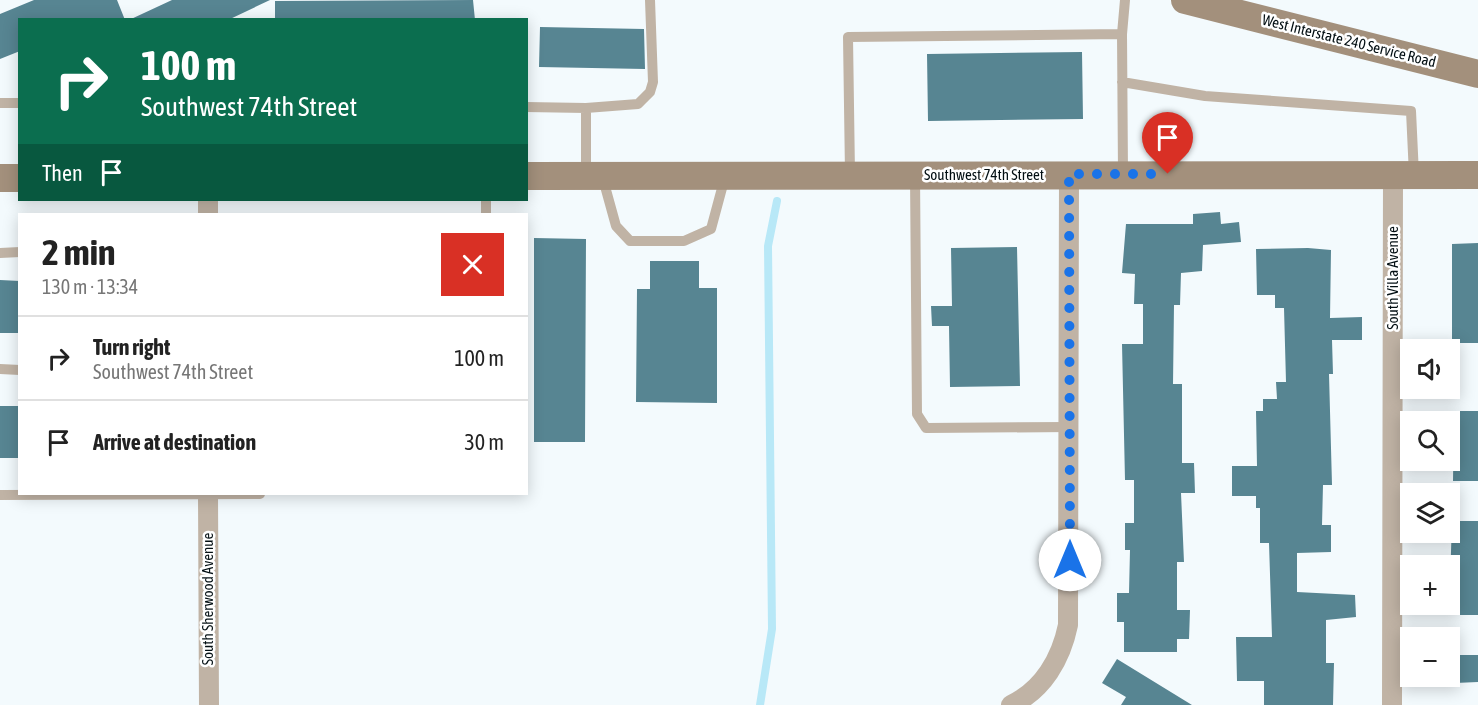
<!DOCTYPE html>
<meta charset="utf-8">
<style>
body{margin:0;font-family:"Asap Condensed",sans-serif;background:#f2f2f2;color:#222;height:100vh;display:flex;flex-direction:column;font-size:22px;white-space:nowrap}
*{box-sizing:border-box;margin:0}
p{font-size:20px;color:#767676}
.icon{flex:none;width:33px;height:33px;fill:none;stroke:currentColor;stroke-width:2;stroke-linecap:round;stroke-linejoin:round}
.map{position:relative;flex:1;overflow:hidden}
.side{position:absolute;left:18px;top:213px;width:510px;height:282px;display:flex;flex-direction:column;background:#fff;border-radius:0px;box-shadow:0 3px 15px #0003}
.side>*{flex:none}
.top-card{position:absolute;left:18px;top:18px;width:510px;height:183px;border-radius:0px;box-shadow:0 3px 15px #0003;background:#0b6e4f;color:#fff;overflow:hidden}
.tools{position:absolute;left:1400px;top:339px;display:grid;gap:12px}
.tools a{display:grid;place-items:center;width:60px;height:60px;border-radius:0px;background:#fff;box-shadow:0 3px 15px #0003;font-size:30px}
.pin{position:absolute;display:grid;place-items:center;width:51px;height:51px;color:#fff;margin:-62px -26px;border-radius:50% 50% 50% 0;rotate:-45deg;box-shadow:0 0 6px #0007}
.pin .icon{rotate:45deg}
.me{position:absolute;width:66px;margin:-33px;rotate:0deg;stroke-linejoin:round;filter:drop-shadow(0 0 4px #0008)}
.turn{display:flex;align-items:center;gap:21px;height:126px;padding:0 24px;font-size:27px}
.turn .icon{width:78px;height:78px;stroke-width:2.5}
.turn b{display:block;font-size:42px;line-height:51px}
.then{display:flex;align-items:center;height:57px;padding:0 24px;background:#0003;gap:12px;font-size:22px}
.round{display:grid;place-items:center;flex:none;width:63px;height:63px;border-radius:0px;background:#f2f2f2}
.head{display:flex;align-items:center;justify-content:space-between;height:102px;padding:0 24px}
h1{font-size:36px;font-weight:700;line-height:45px}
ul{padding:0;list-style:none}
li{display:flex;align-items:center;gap:18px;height:84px;padding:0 24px;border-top:2px solid #e0e0e0}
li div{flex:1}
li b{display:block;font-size:22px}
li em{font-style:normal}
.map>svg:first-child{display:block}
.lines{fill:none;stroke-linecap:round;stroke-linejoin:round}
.stream{stroke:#b8e8f7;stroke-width:8}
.building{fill:#578592}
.lane{stroke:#c0b3a5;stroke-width:10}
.street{stroke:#c0b3a5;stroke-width:20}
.secondary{stroke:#a3907c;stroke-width:28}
.route{stroke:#1a73e8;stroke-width:10;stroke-dasharray:0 18}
.labels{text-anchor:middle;stroke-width:5;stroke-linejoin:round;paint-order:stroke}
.street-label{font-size:15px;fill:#020e12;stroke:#fff}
</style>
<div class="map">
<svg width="1478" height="705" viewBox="0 0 1478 705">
<rect width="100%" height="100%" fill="#f3fafd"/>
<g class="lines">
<path class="stream" d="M760,705L772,629L768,246L777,201"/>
</g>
<path class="building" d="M34,0H117L125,20H20V51L0,59V14Z
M172,0H270L228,20H129Z
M473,0L475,20H275V1Z
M540,27L644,29L645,69L539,67Z
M1082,52L1083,119L928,121L927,54Z
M1220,212L1221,224L1239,222L1241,242L1203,245L1202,271L1181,273L1180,305H1174L1173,384H1182V463H1194L1195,493H1181L1184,562H1177V610H1190L1189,639H1177V652H1124V622H1117V593H1129L1130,550H1125V523H1134V480H1125L1122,344H1143V304H1134L1135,274L1122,273L1126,224H1193V214Z
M534,238L586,239L585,442H534Z
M1478,243V343H1452V244Z
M1017,247L1020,386L950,387L949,326H932L931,306H952L951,248Z
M1308,248L1331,250L1330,318L1362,317V340H1332L1333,374H1329L1332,485H1323L1322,525H1331V552L1297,553V592L1355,595L1356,617L1326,620V663H1334L1333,705H1264V681H1237L1236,637H1272L1269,543H1260V508H1256V496H1232V466H1257L1256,411H1263V399H1277L1276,382H1286L1284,308H1275V295H1257L1256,249Z
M650,261H699V288H717V403L636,402L637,289H650Z
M0,280L20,281V333H0Z
M0,406H20V458H0Z
M1454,411H1478V481H1453Z
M1452,521H1478V615H1454V612H1449Z
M1449,655H1478V682L1455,683V680H1449Z
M1117,659L1192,705H1121L1126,697L1102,683Z"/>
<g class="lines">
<path class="lane" d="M1122,34L1125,0
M1122,82L1205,96L1411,111L1414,175
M0,103H20
M526,107L586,108L638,104L650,92L653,82L650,0
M586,108V176
M850,174L848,37L1122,34L1123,174
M915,175L917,414L926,428L1070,427
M603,179L616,226L630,241H684L711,229L725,177
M486,200V214
M0,253L20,252
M0,369L20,370
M0,495L260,494"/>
<path class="street" d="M208,200V214
M208,494L209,705
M1011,705C1043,690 1061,659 1068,625L1069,174
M1392,705L1393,175"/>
<path class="secondary" d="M1185,0L1478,74
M526,176L1478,175
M0,178H20"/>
</g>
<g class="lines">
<path class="route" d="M1070,560L1069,174H1168"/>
</g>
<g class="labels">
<g class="street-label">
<text transform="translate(1349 41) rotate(14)" y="5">West Interstate 240 Service Road</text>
<text x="984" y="180">Southwest 74th Street</text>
<text transform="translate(1393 278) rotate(-90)" y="5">South Villa Avenue</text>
<text transform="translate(208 599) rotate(-90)" y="5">South Sherwood Avenue</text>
</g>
</g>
</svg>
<div class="tools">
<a><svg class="icon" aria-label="sound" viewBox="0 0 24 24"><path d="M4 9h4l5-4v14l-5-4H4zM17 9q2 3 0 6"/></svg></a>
<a><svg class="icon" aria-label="search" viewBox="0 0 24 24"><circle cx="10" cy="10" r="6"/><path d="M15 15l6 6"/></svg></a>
<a><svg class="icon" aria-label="layers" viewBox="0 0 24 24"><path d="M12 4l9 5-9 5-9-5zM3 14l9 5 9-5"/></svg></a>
<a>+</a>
<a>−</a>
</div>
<div class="pin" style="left:1168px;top:174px;background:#d93025"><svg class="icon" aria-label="arrive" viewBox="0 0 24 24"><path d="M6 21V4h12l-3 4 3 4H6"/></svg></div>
<svg class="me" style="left:1070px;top:560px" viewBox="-20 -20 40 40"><circle r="19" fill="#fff"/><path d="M0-13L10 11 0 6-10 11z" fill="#1a73e8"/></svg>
<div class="top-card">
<div class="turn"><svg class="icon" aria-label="right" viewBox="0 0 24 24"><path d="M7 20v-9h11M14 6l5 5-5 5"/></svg><div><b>100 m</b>Southwest 74th Street</div></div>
<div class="then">Then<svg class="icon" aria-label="arrive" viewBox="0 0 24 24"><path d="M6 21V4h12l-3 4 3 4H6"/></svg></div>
</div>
<section class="side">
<div class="head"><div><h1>2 min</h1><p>130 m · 13:34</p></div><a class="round" style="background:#d93025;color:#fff"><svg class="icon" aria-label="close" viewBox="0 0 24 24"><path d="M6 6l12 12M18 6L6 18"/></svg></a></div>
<ul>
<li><svg class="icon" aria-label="right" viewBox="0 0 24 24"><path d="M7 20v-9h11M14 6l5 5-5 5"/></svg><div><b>Turn right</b><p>Southwest 74th Street</p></div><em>100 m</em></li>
<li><svg class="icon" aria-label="arrive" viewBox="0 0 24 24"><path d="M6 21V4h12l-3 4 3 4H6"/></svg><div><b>Arrive at destination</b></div><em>30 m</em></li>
</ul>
</section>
</div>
